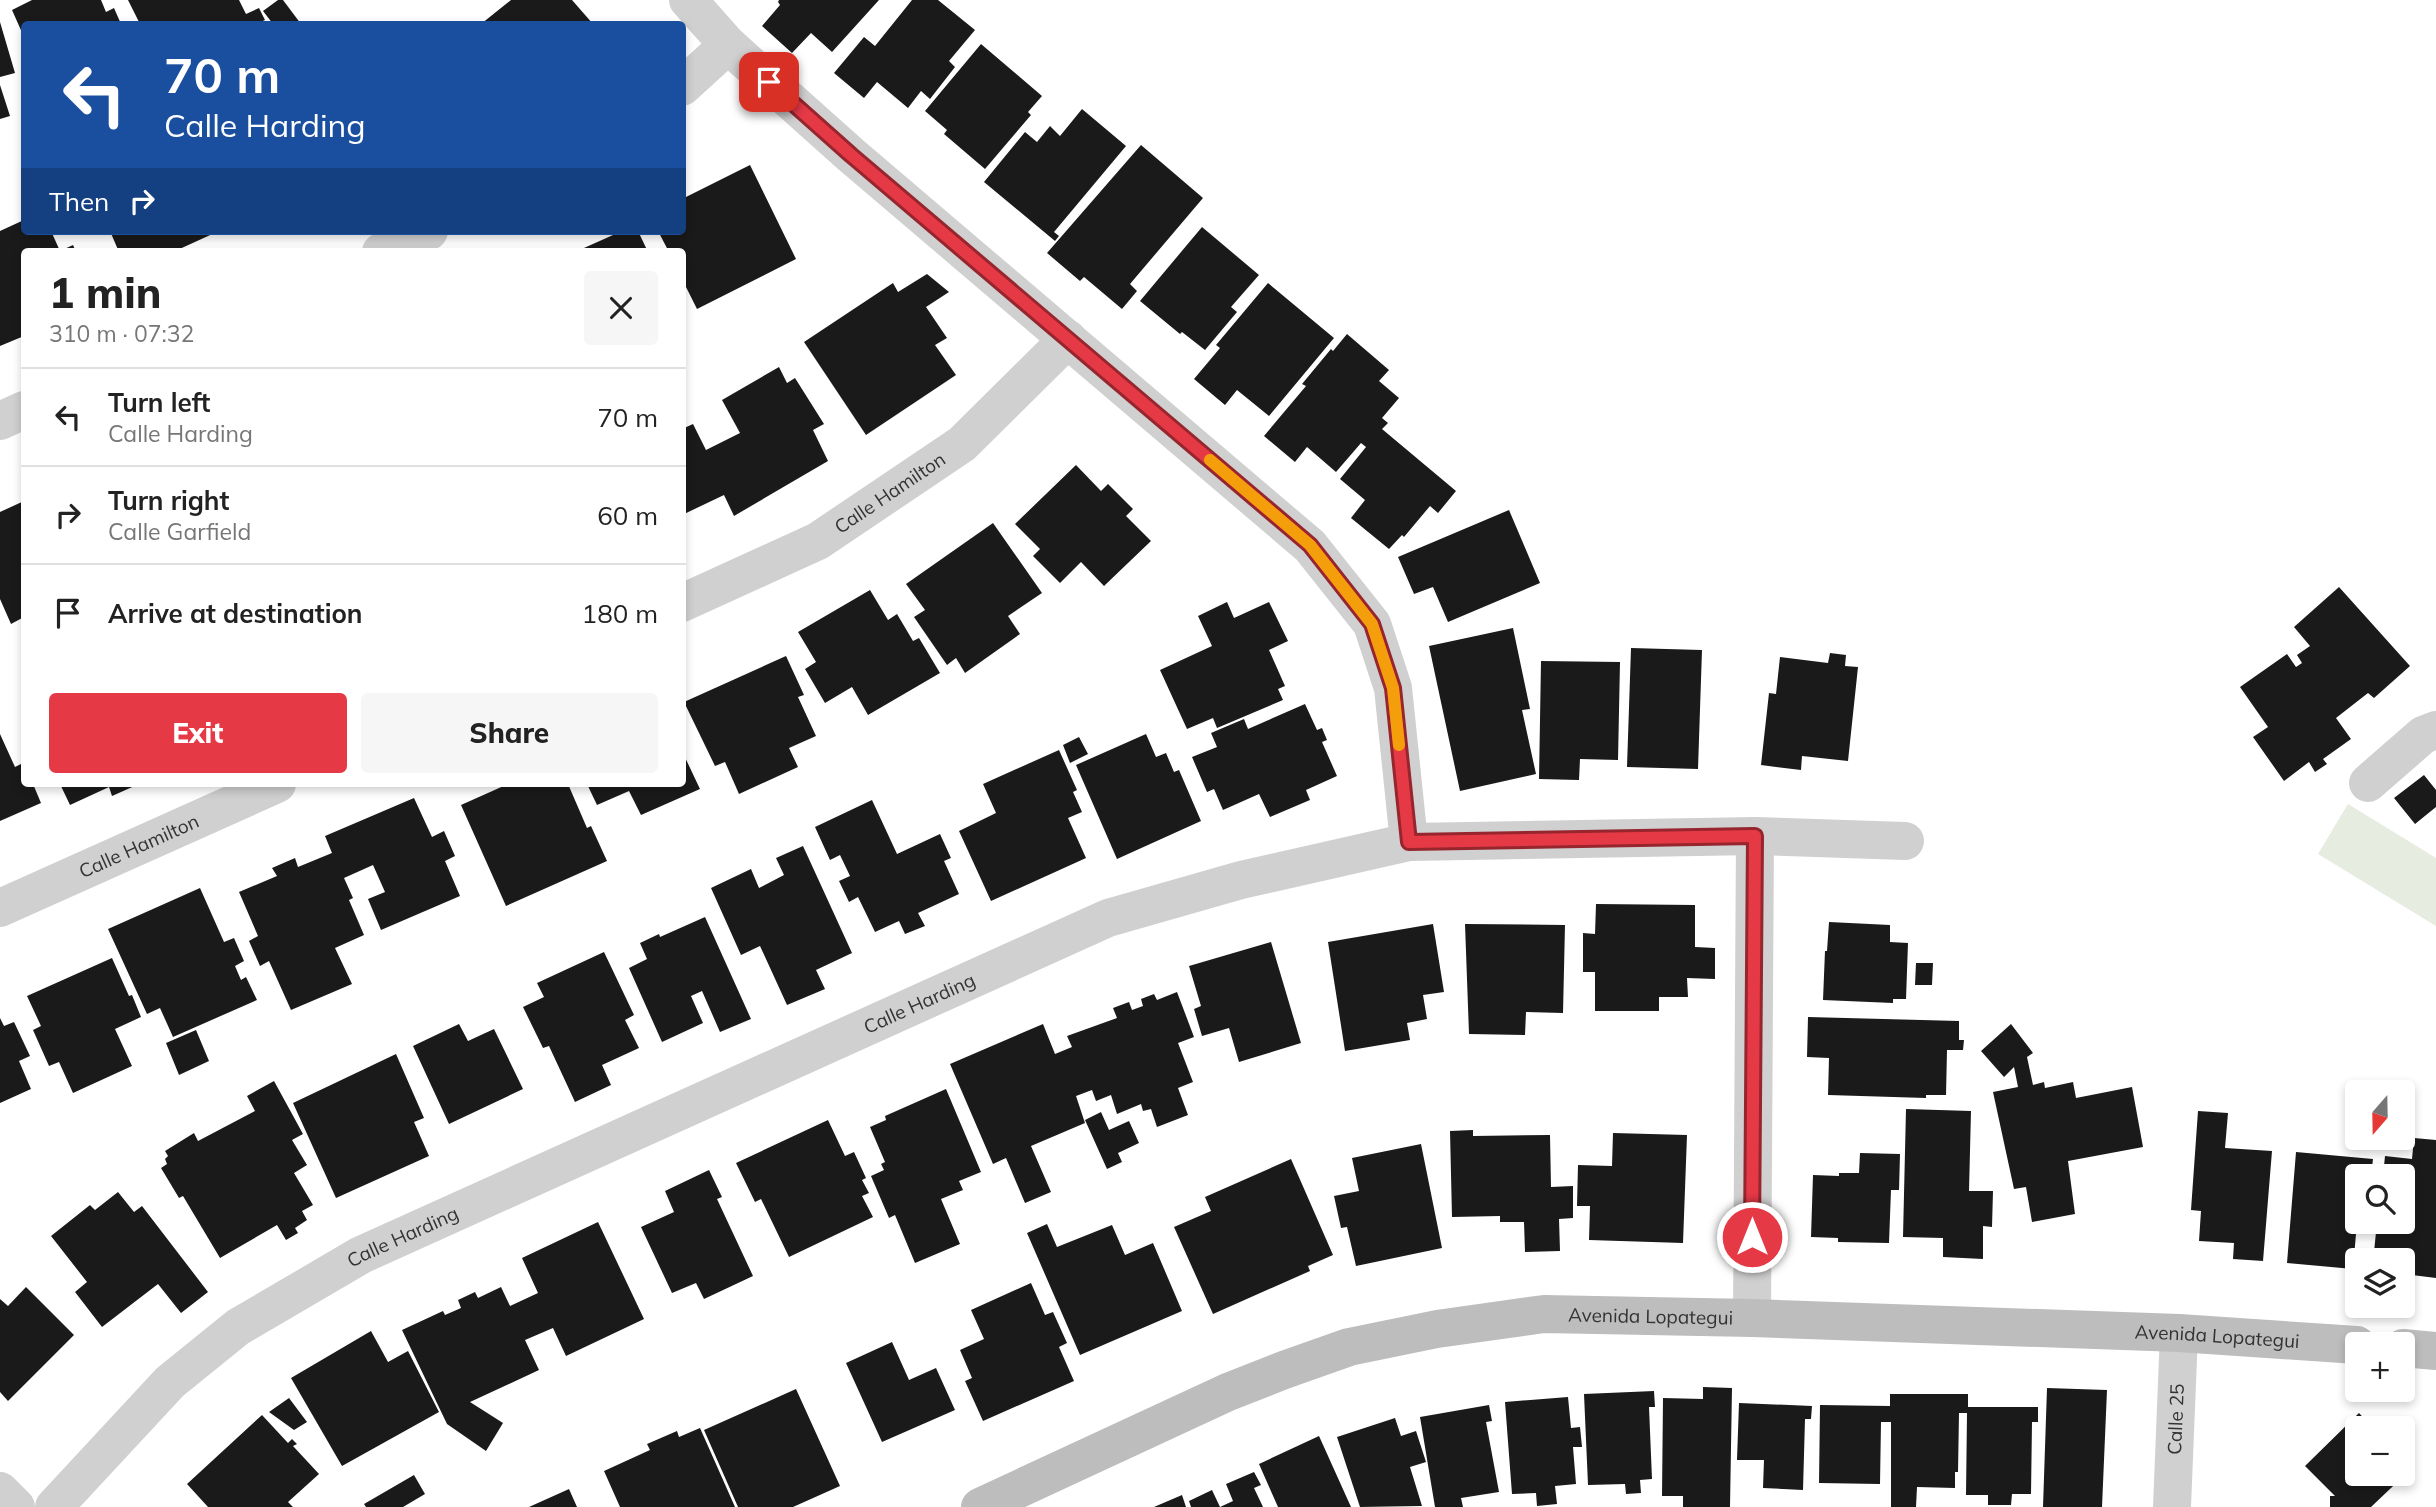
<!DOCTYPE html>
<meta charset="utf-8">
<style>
body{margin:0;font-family:Mulish,sans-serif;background:#f6f6f6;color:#222;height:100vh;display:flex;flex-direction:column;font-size:26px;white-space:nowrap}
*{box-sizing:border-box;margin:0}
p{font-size:23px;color:#767676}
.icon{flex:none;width:38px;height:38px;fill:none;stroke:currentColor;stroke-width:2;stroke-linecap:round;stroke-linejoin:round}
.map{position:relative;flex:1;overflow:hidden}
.details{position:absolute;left:21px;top:248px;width:665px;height:539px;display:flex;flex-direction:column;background:#fff;border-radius:7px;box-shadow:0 4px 10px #0003}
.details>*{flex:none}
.banner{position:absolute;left:21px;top:21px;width:665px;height:214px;border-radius:7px;box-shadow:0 4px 10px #0003;background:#1a4fa0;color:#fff;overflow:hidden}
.needle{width:46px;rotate:200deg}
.controls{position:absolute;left:2345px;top:1080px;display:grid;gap:14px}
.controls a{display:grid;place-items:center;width:70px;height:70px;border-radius:7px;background:#fff;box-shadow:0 4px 10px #0003;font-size:35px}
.pin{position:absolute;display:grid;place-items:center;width:60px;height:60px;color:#fff;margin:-30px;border-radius:14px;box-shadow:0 4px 10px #0006}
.me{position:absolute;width:77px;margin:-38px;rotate:0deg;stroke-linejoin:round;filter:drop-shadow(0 0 5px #0008)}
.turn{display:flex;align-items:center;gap:24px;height:147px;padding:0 28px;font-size:32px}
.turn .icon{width:91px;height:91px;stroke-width:2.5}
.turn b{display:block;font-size:49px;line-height:60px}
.then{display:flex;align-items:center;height:66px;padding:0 28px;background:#0003;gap:14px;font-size:26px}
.round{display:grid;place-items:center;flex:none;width:74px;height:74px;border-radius:7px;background:#f6f6f6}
.summary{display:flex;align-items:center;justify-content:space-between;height:119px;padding:0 28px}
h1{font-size:42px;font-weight:800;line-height:52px}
.primary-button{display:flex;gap:14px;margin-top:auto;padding:14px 28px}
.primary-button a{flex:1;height:80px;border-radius:7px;background:#e63946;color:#fff;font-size:28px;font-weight:800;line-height:80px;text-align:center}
.primary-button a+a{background:#f6f6f6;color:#222}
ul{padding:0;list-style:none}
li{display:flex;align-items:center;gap:21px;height:98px;padding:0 28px;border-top:2px solid #e0e0e0}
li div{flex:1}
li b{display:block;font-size:26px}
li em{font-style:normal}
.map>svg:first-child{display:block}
.green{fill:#e6ecdf}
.building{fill:#1a1a1a}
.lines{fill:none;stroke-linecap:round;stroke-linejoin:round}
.street{stroke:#d0d0d0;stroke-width:38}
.secondary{stroke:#bdbdbd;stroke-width:38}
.route-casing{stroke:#96252e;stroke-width:18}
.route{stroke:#e63946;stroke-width:12}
.slow{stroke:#f59e0b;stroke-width:12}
.labels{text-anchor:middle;stroke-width:7;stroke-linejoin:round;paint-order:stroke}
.street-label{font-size:19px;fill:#333;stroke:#fff}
</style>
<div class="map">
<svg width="2436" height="1507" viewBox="0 0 2436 1507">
<rect width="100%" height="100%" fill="#fff"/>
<path class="green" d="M2348,804L2436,858V926L2318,854Z"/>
<path class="building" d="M32,0H101L106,12L114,8L121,24H24V37L12,10Z
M128,0H239L246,14L259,8L265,20L256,24H222L221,22L215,24H140Z
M278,0H283L301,24H273L263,11Z
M511,0H572L593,24H481Z
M779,0H879L832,52L811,33L792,53L762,26L780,5L778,2Z
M912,0H938L975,30L949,61L955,67L930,99L921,91L908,108L877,82L864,98L834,73L864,37L875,46Z
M0,22L15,73L0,77Z
M981,44L1042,96L1028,112L1031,115L985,169L944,134L947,130L925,111Z
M0,85L10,116L0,119Z
M1082,109L1126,146L1054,232L1059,236L1055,241L984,182L1025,132L1037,142L1050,126L1060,136Z
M1141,145L1203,198L1130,284L1137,291L1122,309L1084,277L1080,281L1047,253Z
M750,165L796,259L697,309L682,279V252H669L658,231H682V199Z
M24,220V231H51L60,251L73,245L76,252H24V336L0,346V231Z
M1202,227L1259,275L1231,307L1237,312L1205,350L1182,332L1180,334L1140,301Z
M110,231H219L173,252H119Z
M622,231H638L648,252H575Z
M927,274L949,292L926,307L947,338L935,345L956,375L866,435L804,342L893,283L898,292Z
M1268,283L1334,338L1269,416L1237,390L1225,405L1194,379L1220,348L1216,345Z
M1347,334L1389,370L1379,381L1399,398L1382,418L1388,423L1382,429L1456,491L1438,513L1430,506L1404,537L1402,535L1389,549L1351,518L1365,500L1340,479L1366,447L1361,443L1336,472L1307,447L1295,462L1264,436L1306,386L1302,384L1331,349L1333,351Z
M779,367L787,383L795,378L824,424L813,430L828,461L734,516L724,495L682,515V429L693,424L706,450L740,433L722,400Z
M1076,465L1101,491L1108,484L1133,509L1126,516L1151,541L1104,586L1081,562L1060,583L1033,556L1040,549L1015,524Z
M24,501V617L11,624L0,599V512Z
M1509,510L1540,583L1448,622L1433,587L1414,594L1398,557Z
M993,523L1042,593L1008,616L1020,634L965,673L956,658L947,665L914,617L925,610L906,584Z
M2339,587L2410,666L2374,698L2368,693L2336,718L2351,739L2323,759L2327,764L2315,772L2309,762L2284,781L2253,737L2268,727L2240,687L2287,654L2296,667L2302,663L2297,655L2310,646L2294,627Z
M870,590L888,620L897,614L913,641L919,638L940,673L868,715L852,687L825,703L805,669L816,662L798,632Z
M1227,602L1234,618L1269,602L1288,641L1269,650L1285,686L1278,689L1283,700L1217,728L1213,718L1187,729L1160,670L1212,646L1198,616Z
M1513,628L1530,709L1522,710L1536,774L1460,791L1429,646Z
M1631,648L1702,650L1698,769L1627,767Z
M1830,653L1846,655L1845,666L1858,667L1848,761L1802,756L1801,770L1761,765L1769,693L1776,694L1780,657L1828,663Z
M786,656L804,695L798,697L816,736L789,748L798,767L739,794L725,762L715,766L684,702Z
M1541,661L1620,662L1618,760L1580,759L1579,780L1539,779Z
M1305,704L1317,730L1322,728L1327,740L1322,742L1337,776L1306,790L1310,800L1270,817L1259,794L1223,810L1214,789L1207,792L1192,757L1217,747L1211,733L1244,719L1248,729Z
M0,734L15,767L23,763L24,784H33L41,803L0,821Z
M1146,734L1156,757L1166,753L1174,772L1179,770L1201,821L1117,859L1076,765Z
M1079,737L1088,754L1070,763L1063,745Z
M1059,750L1077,790L1073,792L1082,812L1068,818L1086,858L991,901L959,831L996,813L983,784Z
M682,751L700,789L641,815L629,791L597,805L587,784H682Z
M2424,775L2436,790V807L2415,824L2394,798Z
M60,784H139L112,796L109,787L70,805Z
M508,784H568L587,828L591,826L607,861L506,906L461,805Z
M414,798L432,837L444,831L455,856L445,861L460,896L381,930L368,899L385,892L373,865L344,878L353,898L349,900L364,935L335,948L352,984L291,1010L269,961L260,966L249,941L258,936L239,892L277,876L272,868L295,858L298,867L332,853L325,836Z
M872,800L897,854L940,834L951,858L944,861L959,894L918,913L925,926L905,934L899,921L875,932L858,897L849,902L839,881L850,876L840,855L830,860L815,827Z
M803,846L852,953L816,970L825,989L787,1005L760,946L741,955L711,888L751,869L759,888L784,875L776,858Z
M200,888L224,942L234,938L244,961L235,966L241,980L246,977L257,1000L173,1037L160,1008L147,1014L108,929Z
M1596,904L1695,905V947L1715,948V979L1687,978L1688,997H1659V1011H1595V972H1583V933L1595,934Z
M705,917L751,1019L720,1032L702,991L691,996L703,1023L662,1042L629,968L647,959L640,943L659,934L660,937Z
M1829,922L1890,925V942L1908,943L1906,999H1893V1003L1823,1000L1825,951H1827Z
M1433,924L1444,992L1423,995L1427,1019L1407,1023L1410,1040L1345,1051L1328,942Z
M1465,924L1565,925L1563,1013L1526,1012L1525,1035L1469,1034Z
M1271,942L1301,1043L1239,1062L1229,1028L1202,1036L1194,1009L1201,1006L1189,966Z
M604,952L634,1015L625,1020L639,1048L602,1065L611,1085L575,1102L549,1046L543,1048L523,1007L544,997L537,983Z
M112,958L129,996L132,995L141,1017L115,1029L132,1066L73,1093L59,1062L49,1066L33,1030L41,1026L27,996Z
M1916,963H1933L1932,985H1915Z
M1177,992L1194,1037L1178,1043L1193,1082L1178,1088L1188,1115L1157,1127L1151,1109L1143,1111L1141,1104L1117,1114L1111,1095L1096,1101L1092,1090L1076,1096L1085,1123L1031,1146L1051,1192L1025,1203L1006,1158L993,1164L950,1064L1043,1024L1055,1054L1072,1047L1067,1036L1117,1018L1113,1008L1129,1002L1132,1010L1143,1006L1141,999L1154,994L1157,1000Z
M1808,1017L1959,1021V1040H1964L1963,1050H1947L1946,1095H1926V1098L1828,1095L1829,1058L1807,1057Z
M0,1018L4,1026L14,1022L30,1056L19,1061L31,1089L0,1103Z
M459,1024L468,1041L494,1029L523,1089L449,1124L413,1046Z
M2011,1024L2033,1053L2027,1057L2033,1085L2044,1082L2045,1088L2073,1082L2076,1098L2132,1087L2143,1147L2068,1161L2075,1214L2032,1222L2026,1187L2014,1189L1993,1092L2018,1087L2014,1067L2004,1077L1981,1051Z
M196,1030L209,1061L179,1075L166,1043Z
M396,1054L424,1118L414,1122L429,1156L336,1198L293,1103Z
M274,1081L303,1134L292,1140L307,1165L294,1173L313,1205L302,1211L307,1220L295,1228L298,1233L286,1240L277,1225L220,1258L183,1196L179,1198L161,1168L167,1164L165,1159L168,1156L165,1151L194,1133L198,1141L255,1111L247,1096Z
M946,1089L981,1172L959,1181L963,1190L941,1199L960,1244L915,1263L895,1215L889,1218L871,1176L884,1170L881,1164L885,1162L870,1127L886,1120L885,1116Z
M1906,1109L1971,1111L1969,1191H1993L1992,1227L1983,1226V1259L1943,1257V1238L1903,1237Z
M2198,1111L2228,1113L2225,1148L2272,1151L2263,1261L2233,1259L2234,1243L2199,1241L2201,1211L2191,1210Z
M1101,1112L1109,1130L1129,1121L1139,1143L1118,1153L1122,1162L1107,1169L1085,1120Z
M828,1120L845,1156L854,1152L866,1178L862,1180L869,1193L862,1196L873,1217L789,1257L761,1199L755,1202L736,1163Z
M1473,1130V1136L1550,1135L1551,1187L1573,1186V1218L1559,1219L1560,1251L1525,1252L1524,1222H1500V1216L1452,1217L1450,1131Z
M1613,1133L1687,1135L1683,1243L1589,1240L1590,1206H1577L1578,1165L1612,1166Z
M2414,1138L2436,1140V1278L2412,1275L2414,1257L2374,1252L2377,1222H2403V1176H2383L2385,1156L2412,1159Z
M1421,1144L1442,1248L1356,1266L1347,1227L1341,1228L1334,1196L1359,1191L1352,1158Z
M2296,1152L2373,1159L2371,1176H2357V1222L2353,1269L2287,1263Z
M1860,1153L1900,1154L1899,1190H1891L1889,1243L1838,1242V1238L1811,1237L1813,1175L1839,1176V1173H1859Z
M1291,1159L1333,1255L1308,1266L1310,1271L1213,1314L1174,1227L1211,1211L1205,1197Z
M709,1170L722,1197L717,1199L753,1276L704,1299L696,1283L672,1293L641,1227L674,1212L665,1191Z
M118,1192L134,1212L142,1206L208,1292L181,1313L158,1284L102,1327L75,1292L87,1282L51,1236L90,1205L95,1210Z
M598,1222L644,1319L566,1356L553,1328L525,1340L539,1370L470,1402L503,1423L486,1451L447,1424L402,1330L443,1311L445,1315L461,1308L458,1300L475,1292L478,1298L501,1287L510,1306L538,1293L522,1258Z
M1047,1224L1057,1247L1112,1225L1125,1255L1153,1243L1182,1311L1080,1355L1027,1233Z
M1031,1283L1045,1315L1053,1312L1067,1343L1059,1347L1074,1381L983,1421L965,1381L972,1378L960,1350L984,1339L971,1310Z
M26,1287L74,1335L8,1401L0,1392V1299L8,1306Z
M371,1331L388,1362L408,1351L439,1412L342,1466L291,1378Z
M892,1342L909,1380L936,1368L955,1410L882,1442L846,1363Z
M1703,1387L1732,1388L1730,1507H1683V1496H1662L1663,1398L1703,1399Z
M2047,1388L2107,1390L2102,1507H2043Z
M796,1389L840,1486L793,1507H738L704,1430Z
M1654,1391L1655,1407H1649L1652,1479L1640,1480L1641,1493L1626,1494L1625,1484L1588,1485L1584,1394Z
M1890,1394H1968V1407H2038V1422H2032L2031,1494H2012L2011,1505H1988V1495H1966L1967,1413H1959L1958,1472H1955V1488L1917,1487L1916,1507H1891V1422H1881L1880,1484L1819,1483L1820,1405L1890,1406Z
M1568,1397L1571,1428L1580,1427L1582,1447H1573L1576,1484L1555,1486L1557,1504L1537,1506L1536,1493L1512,1494L1505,1402Z
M289,1398L307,1422L294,1430L269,1412Z
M1739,1403L1812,1406L1811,1419H1805L1803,1490L1763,1488L1764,1460H1737Z
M1489,1405L1492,1421L1486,1422L1499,1492L1461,1498L1463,1507H1435L1420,1417Z
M2359,1413L2373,1428H2357V1474H2403V1460L2411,1469L2371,1507H2330V1496H2335L2305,1466Z
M262,1415L288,1443L292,1439L297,1444L293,1446L319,1474L288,1502L293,1507H208L187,1484Z
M1395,1418L1401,1436L1416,1431L1426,1462L1410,1467L1422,1506L1360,1507L1337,1437Z
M700,1428L735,1507H620L604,1471L650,1450L647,1444L677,1431L679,1437Z
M1319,1436L1351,1507H1278L1259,1464Z
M1254,1472L1261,1485L1254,1488L1263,1507H1191L1189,1501L1212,1490L1220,1507L1233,1501L1226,1484Z
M414,1475L425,1494L403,1507H366L364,1504Z
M569,1489L577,1507H529Z
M1182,1495L1186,1507H1154Z"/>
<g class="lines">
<g class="street">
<path d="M688,0L728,45L851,155L1310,546L1372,624L1393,688L1409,842"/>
<path d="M682,87L728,45"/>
<path d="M381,252L429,231"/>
<path d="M0,421L24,410"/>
<path id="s1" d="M682,603L818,541L962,444L1068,339"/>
<path d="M2368,783L2423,735L2436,730"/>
<path id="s2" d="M0,908L277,784"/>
<path d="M1752,1318L1755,836"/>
<path d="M0,1491L16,1507"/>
<path id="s3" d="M54,1507L170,1382L238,1327L361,1255L1108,918L1241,880L1409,842L1755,836L1905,841"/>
<path id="s4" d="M2172,1507L2179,1333"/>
</g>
<g class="secondary">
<path d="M2403,1348L2436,1351"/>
<path id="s5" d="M980,1507L1228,1392L1284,1370L1349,1347L1437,1329L1544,1314L1752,1318L2179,1333L2357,1345"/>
</g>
</g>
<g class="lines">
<defs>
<path id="route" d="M769,82L851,155L1310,545L1372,624L1393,688L1409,842L1755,836L1752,1237"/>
</defs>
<use href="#route" class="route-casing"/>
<use href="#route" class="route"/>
<path class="slow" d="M1210,460L1310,545L1372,624L1393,688L1399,745"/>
</g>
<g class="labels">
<g class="street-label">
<text dy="7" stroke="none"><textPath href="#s1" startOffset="236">Calle Hamilton</textPath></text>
<text dy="7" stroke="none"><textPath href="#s2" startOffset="152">Calle Hamilton</textPath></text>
<text dy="7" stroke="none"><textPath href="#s3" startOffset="1013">Calle Harding</textPath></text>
<text dy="7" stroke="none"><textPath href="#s3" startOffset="446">Calle Harding</textPath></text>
<text dy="7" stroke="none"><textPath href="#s5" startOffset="707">Avenida Lopategui</textPath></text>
<text dy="7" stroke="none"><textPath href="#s5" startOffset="1274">Avenida Lopategui</textPath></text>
<text dy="7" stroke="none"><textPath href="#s4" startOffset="88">Calle 25</textPath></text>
</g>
</g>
</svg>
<div class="controls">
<a><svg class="needle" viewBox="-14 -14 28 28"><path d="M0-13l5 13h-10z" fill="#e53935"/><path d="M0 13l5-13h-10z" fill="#767676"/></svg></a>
<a><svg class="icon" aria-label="search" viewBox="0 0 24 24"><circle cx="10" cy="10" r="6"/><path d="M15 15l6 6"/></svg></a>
<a><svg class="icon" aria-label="layers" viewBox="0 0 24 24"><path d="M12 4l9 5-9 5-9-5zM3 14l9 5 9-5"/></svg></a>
<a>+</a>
<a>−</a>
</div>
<div class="pin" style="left:769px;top:82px;background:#d93025"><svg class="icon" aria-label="arrive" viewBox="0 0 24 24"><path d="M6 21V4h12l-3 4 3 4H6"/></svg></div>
<svg class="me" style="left:1752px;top:1237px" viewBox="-20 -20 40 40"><circle r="17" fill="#e63946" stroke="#fff" stroke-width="3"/><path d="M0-11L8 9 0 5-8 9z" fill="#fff"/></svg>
<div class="banner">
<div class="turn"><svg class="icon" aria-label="left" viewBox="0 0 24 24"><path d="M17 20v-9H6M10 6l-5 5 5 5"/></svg><div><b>70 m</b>Calle Harding</div></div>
<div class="then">Then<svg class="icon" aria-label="right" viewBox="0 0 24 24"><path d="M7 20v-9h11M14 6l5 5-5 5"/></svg></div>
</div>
<section class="details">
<div class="summary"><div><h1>1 min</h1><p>310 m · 07:32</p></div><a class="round"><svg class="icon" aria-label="close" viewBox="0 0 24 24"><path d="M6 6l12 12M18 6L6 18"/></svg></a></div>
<ul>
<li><svg class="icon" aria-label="left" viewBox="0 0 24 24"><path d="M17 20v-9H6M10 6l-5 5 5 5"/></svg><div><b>Turn left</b><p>Calle Harding</p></div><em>70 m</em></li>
<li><svg class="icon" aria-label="right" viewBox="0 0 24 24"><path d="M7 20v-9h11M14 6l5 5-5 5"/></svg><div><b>Turn right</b><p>Calle Garfield</p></div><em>60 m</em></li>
<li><svg class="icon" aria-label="arrive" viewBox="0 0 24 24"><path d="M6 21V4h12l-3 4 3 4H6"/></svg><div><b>Arrive at destination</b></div><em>180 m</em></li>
</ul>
<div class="primary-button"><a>Exit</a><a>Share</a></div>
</section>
</div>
